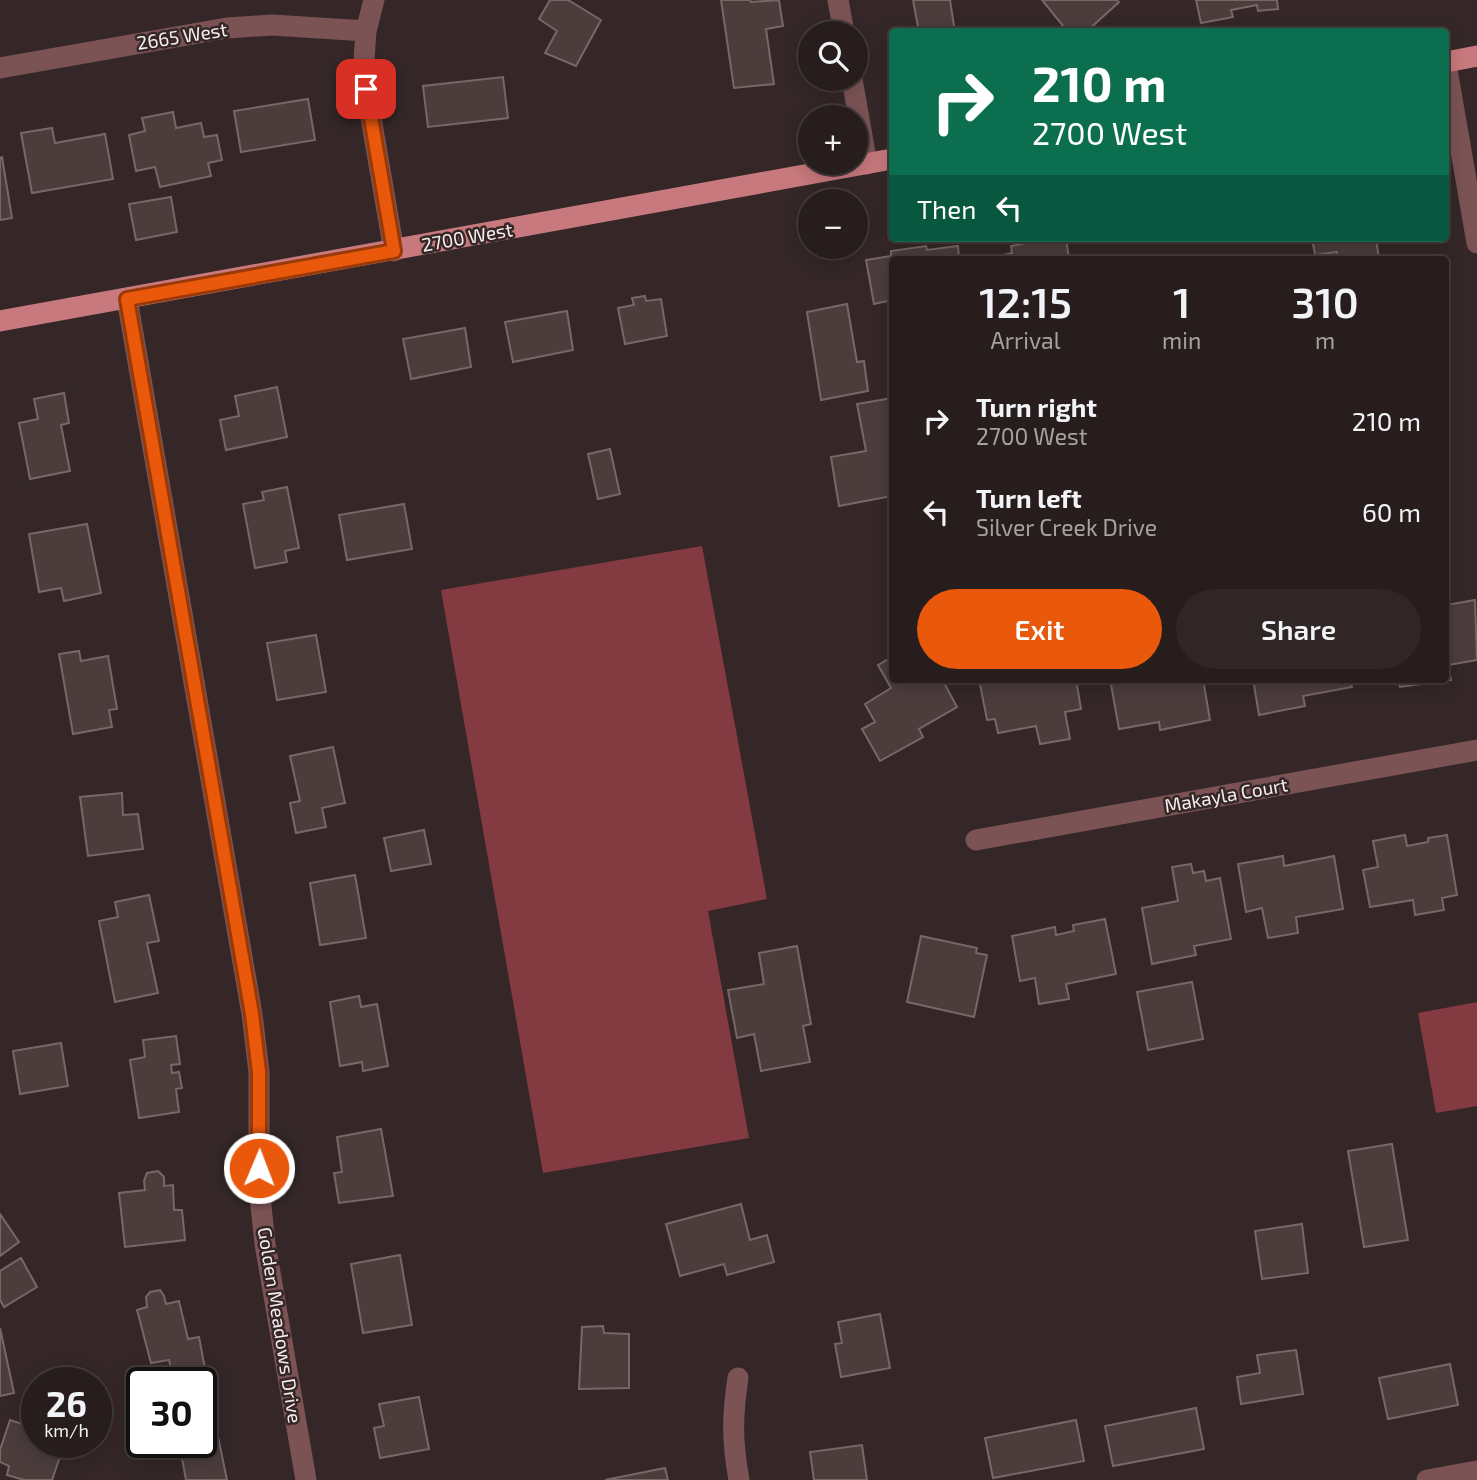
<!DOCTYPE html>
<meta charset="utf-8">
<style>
body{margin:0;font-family:"Exo 2",sans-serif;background:#302626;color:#f1f3f6;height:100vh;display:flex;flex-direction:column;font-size:26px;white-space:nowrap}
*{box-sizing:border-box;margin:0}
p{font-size:23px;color:#a5a2a4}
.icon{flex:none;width:38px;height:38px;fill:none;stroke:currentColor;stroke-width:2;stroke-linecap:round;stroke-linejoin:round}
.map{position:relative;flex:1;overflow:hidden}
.side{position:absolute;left:889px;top:256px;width:560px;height:427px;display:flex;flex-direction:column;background:#281d1d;border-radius:7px;box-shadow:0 4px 18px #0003,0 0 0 2px #443b3b}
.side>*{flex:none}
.hud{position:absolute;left:889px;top:28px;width:560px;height:214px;border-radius:7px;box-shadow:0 4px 18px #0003,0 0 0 2px #443b3b;background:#0b6e4f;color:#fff;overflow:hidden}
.buttons{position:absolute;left:798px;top:21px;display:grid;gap:14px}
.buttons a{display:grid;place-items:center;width:70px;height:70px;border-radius:50%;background:#281d1d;box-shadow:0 4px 18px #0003,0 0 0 2px #443b3b;font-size:35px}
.speed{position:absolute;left:21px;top:1367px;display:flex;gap:14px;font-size:35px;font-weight:700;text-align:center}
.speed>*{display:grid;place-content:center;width:91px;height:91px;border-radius:50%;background:#281d1d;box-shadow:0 4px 18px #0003,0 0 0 2px #443b3b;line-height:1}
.speed small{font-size:18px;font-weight:400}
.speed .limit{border:4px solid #111;border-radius:10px;background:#fff;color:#111}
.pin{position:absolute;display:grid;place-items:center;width:60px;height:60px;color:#fff;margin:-30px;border-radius:14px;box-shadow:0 4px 10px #0006}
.me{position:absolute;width:77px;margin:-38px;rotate:1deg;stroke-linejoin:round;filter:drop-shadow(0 0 5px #0008)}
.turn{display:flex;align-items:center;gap:24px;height:147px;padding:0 28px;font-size:32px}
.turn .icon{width:91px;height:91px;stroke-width:2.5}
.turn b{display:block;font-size:49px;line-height:60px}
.then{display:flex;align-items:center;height:66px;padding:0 28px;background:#0003;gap:14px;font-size:26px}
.eta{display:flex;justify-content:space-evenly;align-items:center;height:119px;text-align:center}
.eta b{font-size:42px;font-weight:600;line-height:49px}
.action{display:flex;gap:14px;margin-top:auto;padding:14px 28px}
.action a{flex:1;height:80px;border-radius:42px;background:#ea580c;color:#fff;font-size:28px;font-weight:600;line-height:80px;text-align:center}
.action a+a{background:#302626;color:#f1f3f6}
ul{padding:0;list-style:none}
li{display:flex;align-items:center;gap:21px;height:91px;padding:0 28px}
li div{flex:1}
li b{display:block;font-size:26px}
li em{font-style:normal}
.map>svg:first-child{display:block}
.green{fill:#833b41}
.building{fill:#4c3d3d;stroke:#786767;stroke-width:2}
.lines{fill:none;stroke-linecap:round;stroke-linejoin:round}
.minor{stroke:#7b5355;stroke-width:21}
.major{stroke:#c8797d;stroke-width:21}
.route-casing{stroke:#983908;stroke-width:18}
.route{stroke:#ea580c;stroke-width:12}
.labels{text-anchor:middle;stroke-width:5;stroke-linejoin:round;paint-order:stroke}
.street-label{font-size:19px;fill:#f7eded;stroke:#352727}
</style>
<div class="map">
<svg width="1477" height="1480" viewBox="0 0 1477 1480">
<rect width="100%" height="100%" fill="#352727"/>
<path class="green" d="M702,546L767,899L708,911L749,1138L543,1173L441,590Z
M1477,1002V1106L1436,1113L1418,1013Z"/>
<path class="building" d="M550,0H568L601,20L576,66L545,53L557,31L539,19Z
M721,0H750L751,2L779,0L783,26L766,29L774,84L734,88Z
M913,0H950L955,32H919Z
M1042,0H1116L1119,2L1086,32H1068Z
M1196,0H1277L1278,9L1258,11L1257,5L1231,10L1233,17L1201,23Z
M503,77L508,118L428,127L423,86Z
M308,99L315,140L241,152L234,111Z
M173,112L176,128L201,123L204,137L217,135L222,160L208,163L211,176L160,187L155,167L136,171L129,135L145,131L142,118Z
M52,128L55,143L105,134L113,179L32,193L21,133Z
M2,157L12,218L0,220V158Z
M171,197L177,232L136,240L129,204Z
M1053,238H1066L1069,259H985L1012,253L1011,246Z
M1312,238H1376L1379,259H1338L1337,252L1315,255Z
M926,246L927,250L958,246L959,259H892V300L874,304L866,260L891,256V251Z
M645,296L646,301L661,299L667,336L625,344L618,308L634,305L632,298Z
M847,304L857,362L864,361L868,391L821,400L807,312Z
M567,311L573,350L513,362L505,322Z
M465,328L471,367L411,379L403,339Z
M277,387L287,437L226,450L220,420L239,416L235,396Z
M64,393L69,423L61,425L70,471L30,479L19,423L38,419L34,399Z
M892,398V496L839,506L831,457L866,451L857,404Z
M610,449L620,494L598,499L588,454Z
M287,487L299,548L285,551L287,562L255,568L243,504L264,500L262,492Z
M404,504L412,549L347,560L339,515Z
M87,524L101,593L64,601L61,588L39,592L29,534Z
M1475,600L1477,660L1448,665L1451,680L1400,687L1398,679H1446V605Z
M316,635L326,692L277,700L267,643Z
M79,651L81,661L108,656L117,709L109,710L112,727L73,734L59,654Z
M892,657V679H942L957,707L919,729L923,737L880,761L862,729L875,722L865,704L891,688L878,665Z
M979,679H1076L1081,709L1065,712L1070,739L1040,744L1036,726L998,733L995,719L987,720Z
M1110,679H1203L1210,720L1160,730L1159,722L1119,729Z
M1253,679H1351L1352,687L1303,696L1305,706L1259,715Z
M333,747L345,803L322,808L326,827L296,833L290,803L300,801L290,756Z
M122,793L123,815L138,814L143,849L88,856L80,797Z
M424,830L431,864L391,871L384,838Z
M1405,835L1407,846L1428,842V838L1447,835L1457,895L1442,898L1444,910L1415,915L1413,900L1370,907L1363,870L1378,867L1373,841Z
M1283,856L1284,866L1334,856L1343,909L1296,917L1298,933L1268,938L1262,908L1246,912L1238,864Z
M1191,864L1193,873L1204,871L1206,881L1220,878L1231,939L1194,946L1196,955L1152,964L1142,908L1178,901L1172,867Z
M355,875L366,938L320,945L310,883Z
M149,895L159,941L147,943L158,993L115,1002L99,921L118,917L115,902Z
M1105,919L1116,974L1066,984L1069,999L1039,1004L1035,978L1020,981L1012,936L1055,927L1056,935L1074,931L1073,925Z
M921,936L977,948L976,953L987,955L974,1017L907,1002Z
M797,946L811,1024L803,1026L810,1062L761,1071L754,1034L737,1038L728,990L764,984L759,953Z
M1192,982L1203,1039L1148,1050L1137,992Z
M359,996L361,1007L377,1004L388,1066L363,1071L362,1062L340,1066L330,1002Z
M176,1036L180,1064L171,1065L172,1073L179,1072L182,1088L176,1089L179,1112L139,1118L130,1060L145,1057L143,1040Z
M61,1043L68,1086L20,1094L13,1051Z
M381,1129L393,1196L339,1203L334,1173L342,1172L337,1137Z
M1392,1144L1408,1240L1364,1247L1348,1151Z
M158,1171L164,1177V1186L173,1185L174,1210H182L185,1240L125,1247L119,1193L145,1190L144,1181L147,1173Z
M741,1204L750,1240L767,1235L774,1262L727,1275L724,1264L680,1276L666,1224Z
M0,1214L19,1242L0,1256Z
M1302,1224L1308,1273L1262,1279L1255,1231Z
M400,1255L412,1325L363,1333L351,1264Z
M21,1258L37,1287L4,1307L0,1300V1271Z
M160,1290L164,1296L166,1304L179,1301L188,1339L199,1337L206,1374L174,1381L169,1360L151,1363L137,1310L147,1307L146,1297L150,1292Z
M880,1314L890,1368L841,1377L835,1344L842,1343L838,1322Z
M603,1326L604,1333L629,1334V1388L579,1389L582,1327Z
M0,1328L14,1393L0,1396Z
M1296,1350L1303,1394L1241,1404L1237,1377L1260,1373L1257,1355Z
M1450,1364L1458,1405L1388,1419L1379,1378Z
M419,1397L429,1449L380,1458L374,1428L384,1426L379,1404Z
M1196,1408L1204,1449L1113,1466L1105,1426Z
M213,1412L227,1480H186L179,1442H201V1414Z
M10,1420L37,1429V1442H65L52,1480H24L7,1475L9,1466L0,1462V1450Z
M1076,1420L1084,1461L993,1478L985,1438Z
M862,1445L867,1480H814L810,1452Z
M665,1468L668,1480H605Z"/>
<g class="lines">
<path class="minor" d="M374,0L366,31L364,60L366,89L394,251
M838,0L844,33
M1446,64L1477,243
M0,68L227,28L272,25L366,31
M852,79L867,164
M127,299L252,1014L259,1072V1187L265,1244L306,1480
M976,840L1477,750
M738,1378C732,1417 732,1441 739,1480
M1427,1480L1477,1471"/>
<path class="major" d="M1446,62L1477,56
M0,321L892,159"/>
</g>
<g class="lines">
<defs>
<path id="route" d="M259,1168V1072L252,1014L127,299L394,251L366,89"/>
</defs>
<use href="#route" class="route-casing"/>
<use href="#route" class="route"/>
</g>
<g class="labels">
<g class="street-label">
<text transform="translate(182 36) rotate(-9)" y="7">2665 West</text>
<text transform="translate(467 237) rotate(-10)" y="7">2700 West</text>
<text transform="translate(1226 795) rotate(-10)" y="7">Makayla Court</text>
<text transform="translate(280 1325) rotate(81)" y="7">Golden Meadows Drive</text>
</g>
</g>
</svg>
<div class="buttons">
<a><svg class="icon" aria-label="search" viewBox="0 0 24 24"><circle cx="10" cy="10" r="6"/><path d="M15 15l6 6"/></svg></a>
<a>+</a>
<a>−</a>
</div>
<div class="speed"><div>26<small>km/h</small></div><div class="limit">30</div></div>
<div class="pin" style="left:366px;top:89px;background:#d93025"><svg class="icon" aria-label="arrive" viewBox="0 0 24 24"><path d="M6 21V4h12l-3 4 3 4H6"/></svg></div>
<svg class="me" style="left:259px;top:1168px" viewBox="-20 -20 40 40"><circle r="17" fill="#ea580c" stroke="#fff" stroke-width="3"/><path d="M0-11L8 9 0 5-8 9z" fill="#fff"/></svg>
<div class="hud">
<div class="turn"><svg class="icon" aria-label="right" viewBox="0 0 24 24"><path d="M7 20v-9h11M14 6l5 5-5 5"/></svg><div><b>210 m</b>2700 West</div></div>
<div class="then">Then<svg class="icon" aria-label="left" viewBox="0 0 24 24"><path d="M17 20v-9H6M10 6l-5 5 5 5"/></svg></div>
</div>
<section class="side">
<div class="eta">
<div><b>12:15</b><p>Arrival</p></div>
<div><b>1</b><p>min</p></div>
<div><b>310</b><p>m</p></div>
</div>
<ul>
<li><svg class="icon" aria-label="right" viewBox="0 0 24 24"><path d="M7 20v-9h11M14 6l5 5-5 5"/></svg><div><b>Turn right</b><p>2700 West</p></div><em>210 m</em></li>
<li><svg class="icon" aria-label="left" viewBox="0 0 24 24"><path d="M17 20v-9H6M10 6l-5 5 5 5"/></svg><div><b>Turn left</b><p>Silver Creek Drive</p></div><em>60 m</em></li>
</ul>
<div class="action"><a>Exit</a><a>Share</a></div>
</section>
</div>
